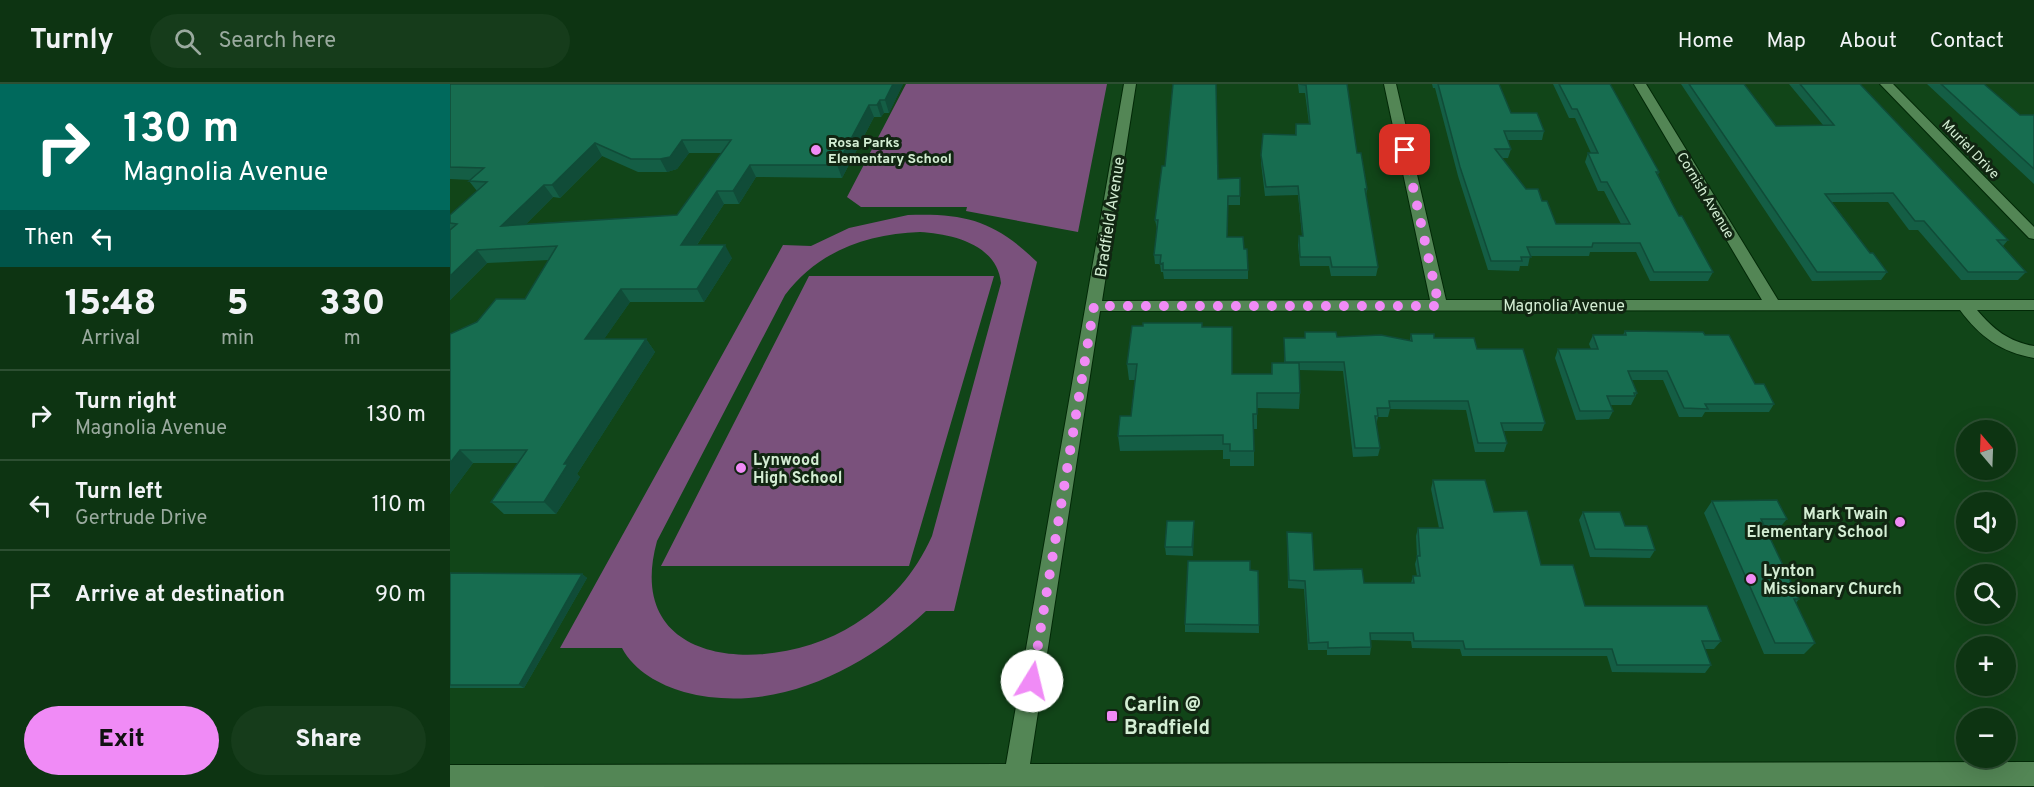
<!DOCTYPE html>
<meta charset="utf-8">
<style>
body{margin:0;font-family:Overpass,sans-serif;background:#163c1b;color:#f1f3f6;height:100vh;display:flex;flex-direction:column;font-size:22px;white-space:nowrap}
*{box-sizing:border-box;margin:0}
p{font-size:20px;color:#9aaa9f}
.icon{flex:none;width:33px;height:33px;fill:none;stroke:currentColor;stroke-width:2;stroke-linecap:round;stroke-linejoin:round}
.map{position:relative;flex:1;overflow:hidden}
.details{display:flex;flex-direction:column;background:#0d3412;width:450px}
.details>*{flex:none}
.top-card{background:#00695c;color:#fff;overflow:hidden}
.needle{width:39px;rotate:341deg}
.tools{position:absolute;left:1506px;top:336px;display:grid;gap:12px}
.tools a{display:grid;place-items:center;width:60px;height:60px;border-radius:50%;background:#0d3412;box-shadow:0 6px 24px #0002,0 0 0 2px #2d4f32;font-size:30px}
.pin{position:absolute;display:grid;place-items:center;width:51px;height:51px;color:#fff;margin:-26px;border-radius:12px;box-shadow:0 3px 9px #0006}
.me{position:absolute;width:66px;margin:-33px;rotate:9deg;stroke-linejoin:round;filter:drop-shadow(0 0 4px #0008)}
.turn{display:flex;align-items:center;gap:21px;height:126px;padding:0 24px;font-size:27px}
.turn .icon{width:78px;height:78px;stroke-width:2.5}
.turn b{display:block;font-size:42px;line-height:51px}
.then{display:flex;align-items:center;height:57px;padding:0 24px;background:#0003;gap:12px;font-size:22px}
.eta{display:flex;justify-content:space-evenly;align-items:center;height:102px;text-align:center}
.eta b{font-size:36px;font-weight:800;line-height:42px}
.cta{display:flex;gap:12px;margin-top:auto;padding:12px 24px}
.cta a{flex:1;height:69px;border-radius:36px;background:#f08bf6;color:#111;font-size:24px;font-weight:800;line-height:69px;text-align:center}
.cta a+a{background:#163c1b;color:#f1f3f6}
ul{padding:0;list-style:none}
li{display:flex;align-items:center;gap:18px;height:90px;padding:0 24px;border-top:2px solid #2d4f32}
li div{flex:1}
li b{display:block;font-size:22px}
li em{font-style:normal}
header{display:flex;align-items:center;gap:36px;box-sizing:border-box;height:84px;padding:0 30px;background:#0d3412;border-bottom:2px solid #2d4f32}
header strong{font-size:28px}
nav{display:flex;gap:33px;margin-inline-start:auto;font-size:21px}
.search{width:420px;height:54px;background:#163c1b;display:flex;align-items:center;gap:15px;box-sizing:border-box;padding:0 21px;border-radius:33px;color:#9aaa9f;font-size:22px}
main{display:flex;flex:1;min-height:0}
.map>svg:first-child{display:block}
.green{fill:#7a517c;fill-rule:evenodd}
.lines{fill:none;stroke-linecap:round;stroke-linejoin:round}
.minor-casing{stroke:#022907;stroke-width:2}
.minor{fill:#538655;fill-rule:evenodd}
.wall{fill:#145e45;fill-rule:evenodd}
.shaded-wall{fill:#104c38}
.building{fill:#176d50;stroke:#104c38;stroke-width:1.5;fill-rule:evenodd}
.route{stroke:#f08bf6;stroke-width:10;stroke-dasharray:0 18}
.poi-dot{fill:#f08bf6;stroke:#112612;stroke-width:2}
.labels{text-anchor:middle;stroke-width:6;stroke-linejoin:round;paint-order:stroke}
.far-poi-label{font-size:14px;font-weight:bold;fill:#d3edd3;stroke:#112612;text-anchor:start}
.far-street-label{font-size:14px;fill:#d3edd3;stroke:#112612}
.street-label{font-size:16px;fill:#d3edd3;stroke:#112612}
.poi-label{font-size:16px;font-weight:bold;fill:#d3edd3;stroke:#112612;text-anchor:start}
.near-poi-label{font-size:20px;font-weight:bold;fill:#d3edd3;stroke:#112612;text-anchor:start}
</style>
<header>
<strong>Turnly</strong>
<div class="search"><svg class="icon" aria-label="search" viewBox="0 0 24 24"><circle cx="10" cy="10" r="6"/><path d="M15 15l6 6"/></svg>Search here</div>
<nav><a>Home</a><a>Map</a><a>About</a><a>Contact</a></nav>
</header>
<main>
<section class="details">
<div class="top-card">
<div class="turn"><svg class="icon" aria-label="right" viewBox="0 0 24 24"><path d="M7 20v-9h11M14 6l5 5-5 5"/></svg><div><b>130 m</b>Magnolia Avenue</div></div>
<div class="then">Then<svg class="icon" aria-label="left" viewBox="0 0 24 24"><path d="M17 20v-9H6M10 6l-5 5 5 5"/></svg></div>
</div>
<div class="eta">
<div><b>15:48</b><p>Arrival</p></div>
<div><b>5</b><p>min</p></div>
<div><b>330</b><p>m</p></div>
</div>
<ul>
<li><svg class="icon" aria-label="right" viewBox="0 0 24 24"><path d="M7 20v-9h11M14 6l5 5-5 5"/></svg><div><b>Turn right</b><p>Magnolia Avenue</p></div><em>130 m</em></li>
<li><svg class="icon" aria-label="left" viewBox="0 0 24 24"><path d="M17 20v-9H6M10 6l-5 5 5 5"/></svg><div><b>Turn left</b><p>Gertrude Drive</p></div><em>110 m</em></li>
<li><svg class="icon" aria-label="arrive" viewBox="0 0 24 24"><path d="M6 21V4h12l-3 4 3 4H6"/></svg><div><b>Arrive at destination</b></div><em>90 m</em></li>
</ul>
<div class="cta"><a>Exit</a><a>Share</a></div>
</section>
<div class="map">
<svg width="1584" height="703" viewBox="0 0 1584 703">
<rect width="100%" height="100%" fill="#114518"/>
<path class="green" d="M456,0H657L628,148L516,127L517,123H411L397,113Z
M458,131C516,129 545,137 587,178L504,527H476C413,586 323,632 234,608C210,601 184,587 172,564H110L333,161L361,162L399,144ZM470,148C502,150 547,160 551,199L482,452C465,490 440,518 405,540C326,591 171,588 207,457L335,211C368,167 417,150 470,148Z
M359,192H544L459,482H211Z"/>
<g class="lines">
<defs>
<path id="minor" d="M674,0H686L652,217L980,216L934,0H946L996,216H1312L1184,0H1196L1328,216H1584V226H1527C1543,245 1559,258 1584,262V274C1551,268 1530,253 1510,226L650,227L580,680L1584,678V702L0,703V681L556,680Z
M1430,0H1443L1584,143V155L1579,154Z"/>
</defs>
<use href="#minor" class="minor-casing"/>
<use href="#minor" class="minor"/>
</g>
<path class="wall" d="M0,0H453L439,29H434L431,33H424L392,94L306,93L289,120H274L247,161L282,174L254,218H180L154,255H196L205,268L127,390L130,393L106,430H54L41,418L68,379H23L0,410V250L75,215L99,176L37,179L0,216V131L27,107L19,97L21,96L0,95ZM239,69H272L227,131L76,140L103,113L110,114L152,72L188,88H217L227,85Z
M848,0H897L907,69L917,105L916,112L928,183L926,192H881L879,182H850L848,161L849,152H852L848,111L815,112L811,79V71L845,51L846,40H859L855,9H849Z
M982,0H1049L1061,29L1094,47L1092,56H1057L1061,65L1058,74H1052L1076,105L1092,117L1106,140H1171L1154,107H1148L1135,78L1138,69H1141L1125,34H1119L1103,0H1160L1209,88L1208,91L1229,132L1263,188L1258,197H1200L1186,168H1140L1139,172H1080L1078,182H1070L1069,187L1038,186L1008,92L985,4H983Z
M1231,0H1294L1326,42L1373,41L1339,0H1410L1558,156L1553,162L1576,188L1568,196H1511L1468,146H1459L1438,118H1382L1420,169L1437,188L1431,196L1362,197Z
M1477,0H1534L1570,31H1584V100Z
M790,94V121H778L777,153L794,165L798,186V195H714L713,188H711L710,180H705L704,171L707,145L705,136L768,95Z
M752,239V243L782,290H821L822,279H834V254H855V248L887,253L960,256L961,250L984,254L1027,265L1095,339L1092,347H1054L1057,359L1054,368H1025L1016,326L940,325L938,333H928L926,341L930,364L928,372L903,373L893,287L849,286L850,309L849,325L807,324V345H804V382H780V375H773V366L670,367L668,352L681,332L685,296H679L677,280Z
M1175,247L1255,251L1324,320L1319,328H1255L1252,333H1229L1213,296H1181L1187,309L1181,321H1160L1163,327L1159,335L1126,336L1105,274L1108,265H1141L1139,260L1143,251H1173Z
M983,396L1044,428L1091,481L1135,522L1271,557L1264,565H1255L1261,581L1255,589L1162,588L1157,572H1012L1010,565L962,564L961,557L920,556L921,563L920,571H877V566H858L854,505L838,504L837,448L864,486L914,499H961L963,492H967L965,480L967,473L966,452L968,444H989L981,405Z
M1262,417L1337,435L1327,447H1317L1349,515L1346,519L1365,559L1354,570H1314L1254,429Z
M1133,428L1175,442L1205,466L1200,474L1140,473L1129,436Z
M744,437L743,472L716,471L715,463Z
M800,486L808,487L809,549L735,548V540Z
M0,489L132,490L137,494L74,604H0Z"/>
<path class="shaded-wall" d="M443,0H453L439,29L435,16Z
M430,16L434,29L431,33L427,21Z
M419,21L424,33L392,94L387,81Z
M232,56L239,69L227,85L217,88L210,75Z
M145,59L152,72L110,114L102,101Z
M300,81L306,93L289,120L283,107Z
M94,101L103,113L61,155L51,142Z
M267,107L274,120L238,174L231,161Z
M275,161L282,174L254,218L247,205Z
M27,166L37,179L0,216V192Z
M171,205L180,218L145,268L135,255Z
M196,255L205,268L127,390L130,393L106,430L94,418L114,380Z
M10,366L23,379L0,410V379Z
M744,437V445L743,472L742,463Z
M132,490L137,494L74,604L69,601Z"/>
<path class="building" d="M0,0H443L435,16H430L427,21H419L387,81H300L283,107H267L231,161H275L247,205H171L135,255H196L114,380H118L94,418H41L77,366H10L0,379V250L27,238L46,215H75L107,162L27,166L0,192V146L7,140L0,139V131L37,98L19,97L34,84L0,83ZM232,56H281L227,131L51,142L94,101H102L145,59L181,75H210L220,73Z
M723,0H766L768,95L790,94V112H778L777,153H793L794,165H797L798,186H713V179L710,180L711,171H704L708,136H705L712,82H715Z
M849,0H897L907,69H911L917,105H915L928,183H882L880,173H850L849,152H853L848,102L816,103L811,71L813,50L846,51V40H860L856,1Z
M988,0H1049L1061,29H1087L1094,47H1054L1061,65H1045L1076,105H1088L1092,117H1097L1106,140H1180L1157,98H1151L1138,69H1148L1127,25H1122L1109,0H1160L1209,88H1206L1222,119L1229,132H1232L1263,188H1204L1190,159H1143L1142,163H1077L1081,173H1071L1072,177H1041L1010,83Z
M1239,0H1294L1326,42L1384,41L1350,0H1410L1558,156H1547L1576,188H1518L1474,137H1465L1443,109L1375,110L1420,169H1423L1437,188H1367Z
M1491,0H1534L1570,31H1584V85Z
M693,239H752V243H782V290H822V279H849L850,309H807V330H803L804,367H780V360H773V351L668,352L670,332H681L687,280H677L682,242H693Z
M1175,247L1253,248L1255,251H1279L1305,300H1314L1324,320H1255L1258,325L1234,324L1217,287H1178L1187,309H1184L1185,312H1157L1163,327H1130L1108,265H1148L1143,251H1176Z
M855,248H886L887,253L931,251L962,257L961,250H984V254H1024L1027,265H1073L1095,339H1051L1057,359H1028L1018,317H939L940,324H927L928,332H925L930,364H905L894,278H835L834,254H855Z
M983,396H1035L1044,428L1077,427L1091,481H1123L1135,522H1257L1271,557H1252L1261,581H1167L1162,565H1015L1013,557H964L963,549H920L921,563L878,564V558L859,559L855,497L839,496L837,448L862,449L864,486L912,485L914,499H964L963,492H970L967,472H970L968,444H993Z
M1327,416L1337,435H1311L1349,515H1344L1365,559H1325L1262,417Z
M1133,428H1170L1175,442H1197L1205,466L1145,465Z
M717,437H744L742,463H715Z
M738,477H800V486L808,487L809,541L735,540Z
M0,489L132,490L69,601H0Z"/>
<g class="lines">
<path class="route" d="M582,597L644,222H989L955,66"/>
</g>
<g class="poi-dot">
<circle cx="366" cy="66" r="6"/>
<circle cx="291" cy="384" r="6"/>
<circle cx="1450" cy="438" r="6"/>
<circle cx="1301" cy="495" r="6"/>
<rect x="656" y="626" width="12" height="12" rx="3"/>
</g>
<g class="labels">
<g class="far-poi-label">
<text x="378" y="63">Rosa Parks<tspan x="378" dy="16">Elementary School</tspan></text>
</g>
<g class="far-street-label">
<text transform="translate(1521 65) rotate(46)" y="5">Muriel Drive</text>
<text transform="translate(1256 111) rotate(59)" y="5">Cornish Avenue</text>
</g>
<g class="street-label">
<text transform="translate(659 133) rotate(-81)" y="6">Bradfield Avenue</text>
<text x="1114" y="227">Magnolia Avenue</text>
</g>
<g class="poi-label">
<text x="303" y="381">Lynwood<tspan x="303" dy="18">High School</tspan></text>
<text x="1438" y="435" text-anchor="end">Mark Twain<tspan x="1438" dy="18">Elementary School</tspan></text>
<text x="1313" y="492">Lynton<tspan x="1313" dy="18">Missionary Church</tspan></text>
</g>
<g class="near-poi-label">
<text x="674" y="627">Carlin @<tspan x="674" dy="23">Bradfield</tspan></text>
</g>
</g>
</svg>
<div class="tools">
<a><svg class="needle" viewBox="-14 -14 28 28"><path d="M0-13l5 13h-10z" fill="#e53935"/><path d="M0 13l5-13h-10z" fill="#9aaa9f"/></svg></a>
<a><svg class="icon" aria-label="sound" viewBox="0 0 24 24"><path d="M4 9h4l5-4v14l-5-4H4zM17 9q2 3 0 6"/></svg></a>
<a><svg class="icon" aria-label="search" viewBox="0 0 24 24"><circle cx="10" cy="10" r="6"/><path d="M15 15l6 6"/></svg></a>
<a>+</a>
<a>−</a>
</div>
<div class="pin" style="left:955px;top:66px;background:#d93025"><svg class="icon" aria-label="arrive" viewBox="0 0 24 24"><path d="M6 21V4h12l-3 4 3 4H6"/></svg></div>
<svg class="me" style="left:582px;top:597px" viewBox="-20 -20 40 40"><circle r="19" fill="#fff"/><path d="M0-13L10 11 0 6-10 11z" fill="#f08bf6"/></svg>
</div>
</main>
